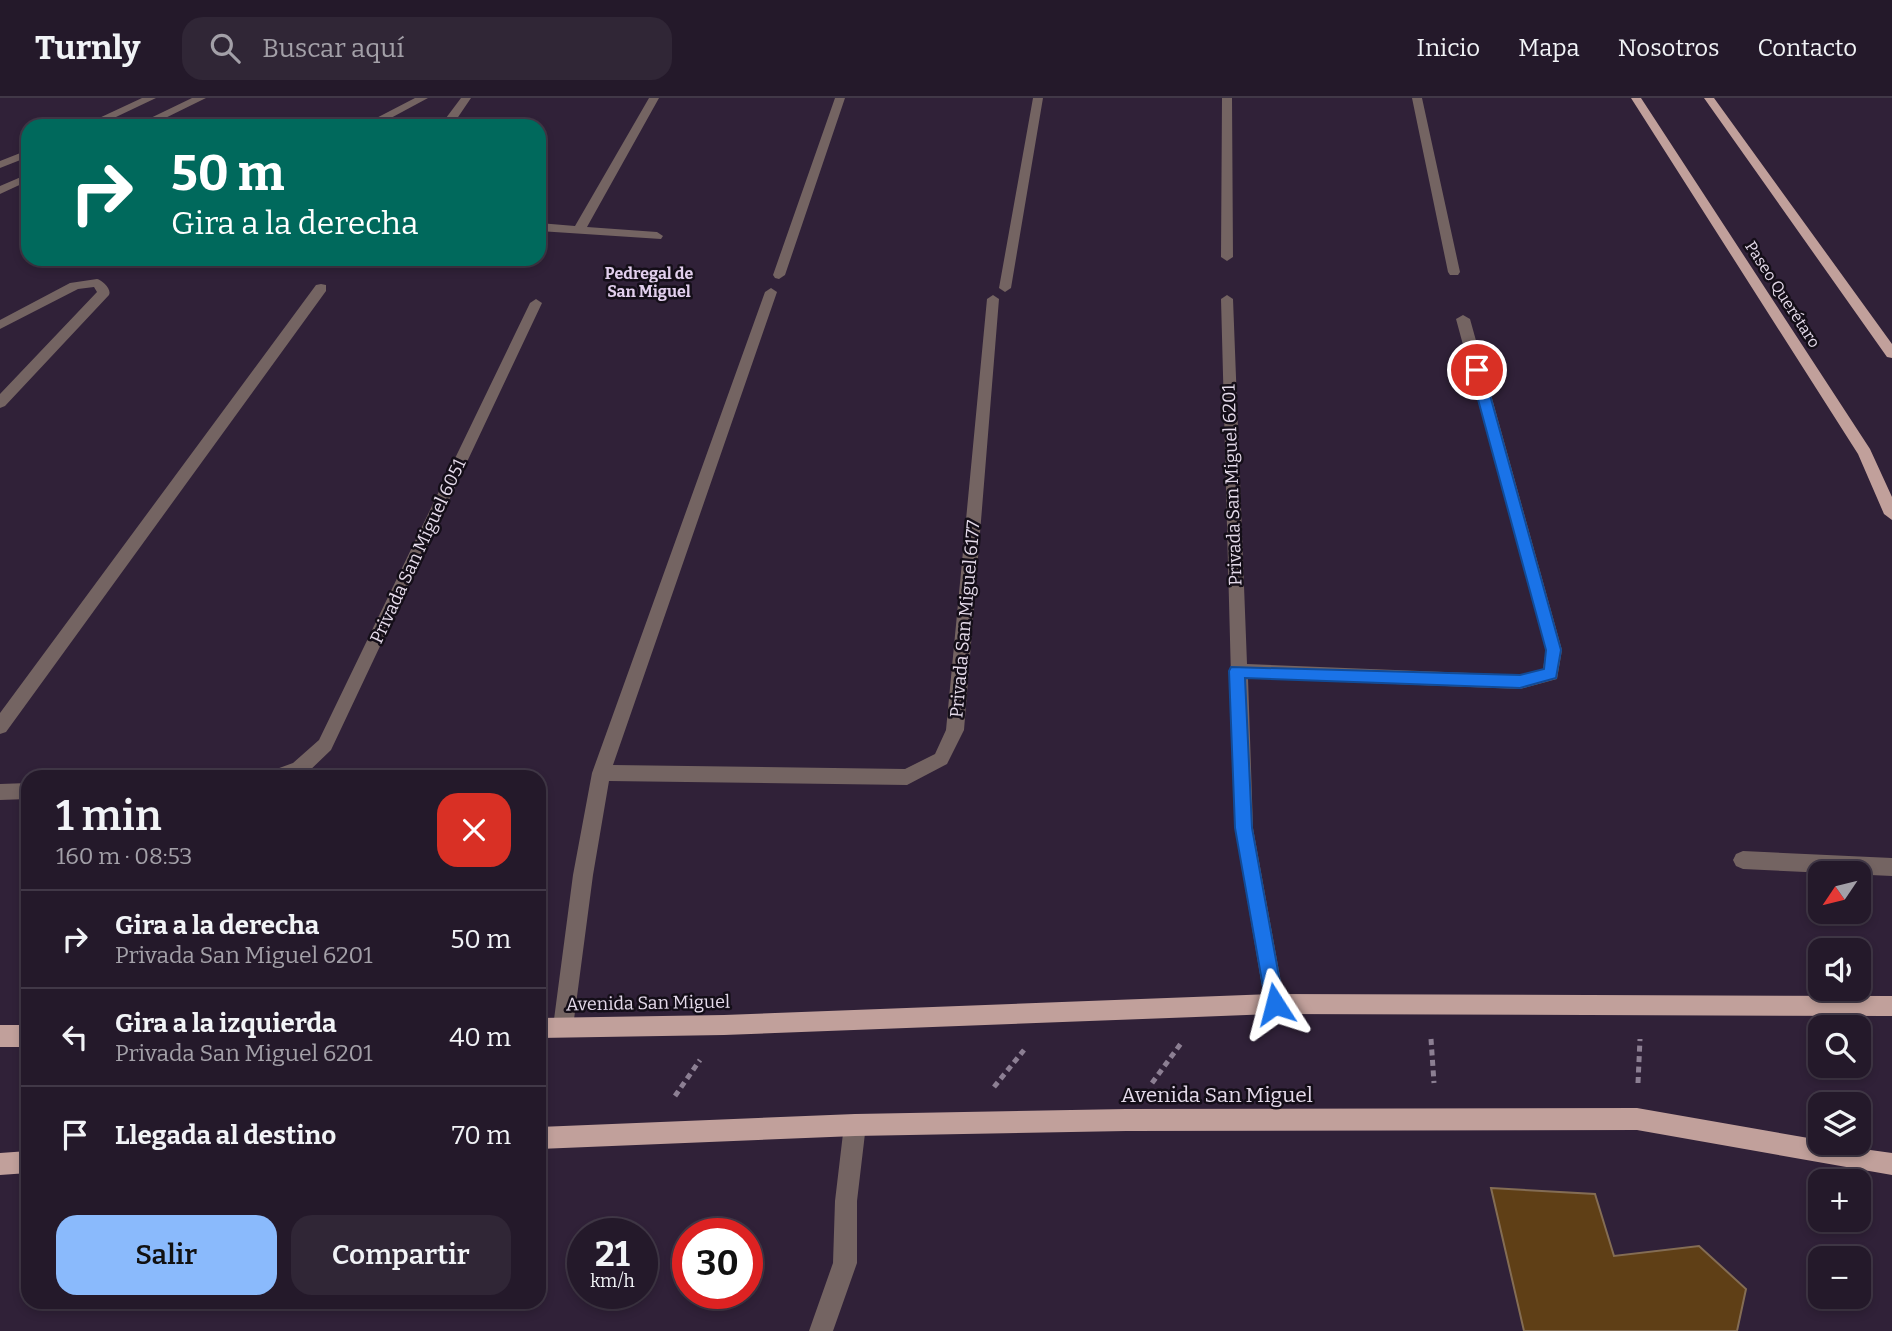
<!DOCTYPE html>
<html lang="es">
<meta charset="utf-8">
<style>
body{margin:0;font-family:Bitter,serif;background:#302636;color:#f1f3f6;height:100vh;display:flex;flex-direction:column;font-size:26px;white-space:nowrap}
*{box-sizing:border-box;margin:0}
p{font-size:23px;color:#a3a0a8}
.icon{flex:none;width:38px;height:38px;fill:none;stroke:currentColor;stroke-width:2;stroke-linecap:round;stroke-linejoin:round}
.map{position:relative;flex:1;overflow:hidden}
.details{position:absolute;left:21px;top:672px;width:525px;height:539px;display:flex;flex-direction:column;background:#24192a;border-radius:21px;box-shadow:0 4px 10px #0003,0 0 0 2px #413847}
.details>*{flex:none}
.top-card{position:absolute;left:21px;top:21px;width:525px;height:147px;border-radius:21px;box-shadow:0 4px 10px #0003,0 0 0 2px #413847;background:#00695c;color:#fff;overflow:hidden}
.needle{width:46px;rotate:235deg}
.controls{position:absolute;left:1808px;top:763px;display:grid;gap:14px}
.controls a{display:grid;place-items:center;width:63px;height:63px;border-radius:14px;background:#24192a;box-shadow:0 4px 10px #0003,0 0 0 2px #413847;font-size:35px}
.speed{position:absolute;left:567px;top:1120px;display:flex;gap:14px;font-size:35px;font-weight:700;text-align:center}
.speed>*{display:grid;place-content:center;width:91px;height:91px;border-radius:50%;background:#24192a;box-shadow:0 4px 10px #0003,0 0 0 2px #413847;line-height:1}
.speed small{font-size:18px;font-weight:400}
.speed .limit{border:10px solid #d22;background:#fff;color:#111}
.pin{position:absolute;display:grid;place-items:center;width:60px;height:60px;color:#fff;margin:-30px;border:4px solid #fff;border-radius:50%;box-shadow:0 2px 7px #0007}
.me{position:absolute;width:77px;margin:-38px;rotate:351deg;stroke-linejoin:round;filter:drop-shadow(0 0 5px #0008)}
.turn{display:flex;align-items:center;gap:24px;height:147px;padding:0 35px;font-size:32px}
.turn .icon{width:91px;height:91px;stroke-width:2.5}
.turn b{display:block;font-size:49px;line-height:60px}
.round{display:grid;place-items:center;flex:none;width:74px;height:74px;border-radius:21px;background:#302636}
.head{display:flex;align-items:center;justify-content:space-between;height:119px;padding:0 35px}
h1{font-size:42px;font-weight:600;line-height:52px}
.action{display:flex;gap:14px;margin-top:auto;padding:14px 35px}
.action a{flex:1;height:80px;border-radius:21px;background:#8abafc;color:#111;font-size:28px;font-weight:600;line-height:80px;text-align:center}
.action a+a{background:#302636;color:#f1f3f6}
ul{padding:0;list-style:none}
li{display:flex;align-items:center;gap:21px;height:98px;padding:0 35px;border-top:2px solid #413847}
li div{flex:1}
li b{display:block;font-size:26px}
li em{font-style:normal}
header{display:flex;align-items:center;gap:42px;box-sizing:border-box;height:98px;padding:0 35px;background:#24192a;border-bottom:2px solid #413847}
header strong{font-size:33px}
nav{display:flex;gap:38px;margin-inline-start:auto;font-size:24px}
.search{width:490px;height:63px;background:#302636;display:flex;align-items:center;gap:18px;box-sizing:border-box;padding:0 24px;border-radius:21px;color:#a3a0a8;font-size:26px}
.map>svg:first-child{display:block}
.building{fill:#5f3f16;stroke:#846d54;stroke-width:2}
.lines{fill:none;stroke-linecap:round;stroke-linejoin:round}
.path{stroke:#8c7f93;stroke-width:5;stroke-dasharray:6 4.5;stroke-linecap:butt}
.minor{fill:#746462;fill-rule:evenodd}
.major{fill:#c1a09b;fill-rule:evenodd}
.route{fill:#1a73e8;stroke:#114b97;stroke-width:2}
.labels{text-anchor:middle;stroke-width:5;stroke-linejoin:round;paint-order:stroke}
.far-neighbourhood-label{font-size:16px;font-weight:bold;fill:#e2cfed;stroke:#140e18}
.far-street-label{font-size:16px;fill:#e5dbeb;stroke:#140e18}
.street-label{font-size:18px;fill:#e5dbeb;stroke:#140e18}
.near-street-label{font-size:21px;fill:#e5dbeb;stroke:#140e18}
</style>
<header>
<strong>Turnly</strong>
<div class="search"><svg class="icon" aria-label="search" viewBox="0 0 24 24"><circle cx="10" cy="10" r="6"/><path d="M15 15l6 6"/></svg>Buscar aquí</div>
<nav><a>Inicio</a><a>Mapa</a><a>Nosotros</a><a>Contacto</a></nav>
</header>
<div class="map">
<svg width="1892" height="1233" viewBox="0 0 1892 1233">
<rect width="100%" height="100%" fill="#302138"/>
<path class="building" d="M1491,1090L1595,1096L1614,1158L1699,1148L1746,1191L1737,1233H1524Z"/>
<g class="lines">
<path class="path" d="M1431,941L1434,985
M1152,985L1182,944
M1638,985L1640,941
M994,989L1024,952
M675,998L700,962"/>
<path class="minor" d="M142,0H156L97,28H82Z
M192,0H206L149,28H134Z
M415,0H428L376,28H361Z
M461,0H471L452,28H440Z
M649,0H659L587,129L657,134L663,138L661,141L539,133V125L575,128Z
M835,0H845L785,177L779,181L775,180L773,177Z
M1033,0H1043L1011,190L1005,194L999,190Z
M1222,0H1232L1233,159L1227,163L1221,159Z
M1412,0H1422L1460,174L1458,177H1450L1448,174Z
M28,52V59L0,70V63Z
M28,76V83L0,96V88Z
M97,181C102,182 112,191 109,197L5,308L0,310V296L97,194L94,189L78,191L0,231V222L70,185Z
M321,186L326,187V193L6,634L0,636V615L316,187Z
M771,190L777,194L613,667L905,671L935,656L946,632L987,201L993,197L999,201L964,632L947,666L907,687L609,683L593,777L573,929L570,936L563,939L556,936L553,929L573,777L592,675L765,194Z
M1227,197L1233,201L1247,566L1520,577L1543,571L1546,552L1456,221L1463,217L1470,221L1562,552L1557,581L1520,591L1248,580L1253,730L1285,906L1282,913L1275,916L1268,913L1265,906L1235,730L1221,201Z
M536,201L542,205L331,652L305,677L268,679L271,673L293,665L319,642L530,205Z
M28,685V701L0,702V686Z
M1743,753L1892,760V778L1743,771L1736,768L1733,762L1736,756Z
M855,1016L863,1019L866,1027L857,1103V1165L833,1233H809L833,1165L835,1103L844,1027L847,1019Z"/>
<path class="major" d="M1631,0H1641L1870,351L1892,399V422L1884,416L1858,356Z
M1704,0H1714L1892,246V260L1887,259Z
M1275,896L1892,898V918L1275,916L724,937L539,940V920L724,917Z
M0,927H28V949H0Z
M1637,1010L1820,1042V1045L1892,1055V1077L1637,1032L1126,1033L855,1038L539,1051V1029L855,1016L1126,1011Z
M28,1053V1075L0,1077V1055Z"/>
</g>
<path class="route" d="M1477,268L1483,272L1561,552L1556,580L1520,590L1245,580L1252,730L1284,906L1282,913L1275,916L1268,913L1266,906L1235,730L1229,573L1231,569L1520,577L1544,571L1546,552L1470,272Z"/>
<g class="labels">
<g class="far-neighbourhood-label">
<text x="649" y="181">Pedregal de<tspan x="649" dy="18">San Miguel</tspan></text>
</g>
<g class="far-street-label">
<text transform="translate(1783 196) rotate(57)" y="6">Paseo Querétaro</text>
</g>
<g class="street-label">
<text transform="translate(1232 387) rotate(-92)" y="6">Privada San Miguel 6201</text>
<text transform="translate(418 453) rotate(-65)" y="6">Privada San Miguel 6051</text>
<text transform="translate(965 521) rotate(-85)" y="6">Privada San Miguel 6177</text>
<text transform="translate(648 905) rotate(-1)" y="6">Avenida San Miguel</text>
</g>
<g class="near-street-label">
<text x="1217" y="1004">Avenida San Miguel</text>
</g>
</g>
</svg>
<div class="controls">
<a><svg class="needle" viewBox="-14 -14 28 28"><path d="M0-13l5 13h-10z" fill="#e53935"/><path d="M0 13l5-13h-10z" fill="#a3a0a8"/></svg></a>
<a><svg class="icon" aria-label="sound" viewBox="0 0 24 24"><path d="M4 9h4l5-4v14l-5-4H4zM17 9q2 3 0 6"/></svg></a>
<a><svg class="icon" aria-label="search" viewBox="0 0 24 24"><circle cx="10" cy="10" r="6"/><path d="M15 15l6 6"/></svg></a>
<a><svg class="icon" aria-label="layers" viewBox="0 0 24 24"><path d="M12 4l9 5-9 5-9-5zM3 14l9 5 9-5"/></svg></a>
<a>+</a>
<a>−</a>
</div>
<div class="speed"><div>21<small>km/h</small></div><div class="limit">30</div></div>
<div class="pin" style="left:1477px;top:272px;background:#d93025"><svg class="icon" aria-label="arrive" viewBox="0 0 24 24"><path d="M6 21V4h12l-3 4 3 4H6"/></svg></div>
<svg class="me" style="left:1275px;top:906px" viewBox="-20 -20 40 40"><path d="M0-17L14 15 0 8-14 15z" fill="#1a73e8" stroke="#fff" stroke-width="4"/></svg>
<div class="top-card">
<div class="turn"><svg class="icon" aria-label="right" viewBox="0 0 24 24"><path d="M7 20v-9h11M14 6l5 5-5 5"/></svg><div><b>50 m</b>Gira a la derecha</div></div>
</div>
<section class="details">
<div class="head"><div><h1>1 min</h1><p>160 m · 08:53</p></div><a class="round" style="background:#d93025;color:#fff"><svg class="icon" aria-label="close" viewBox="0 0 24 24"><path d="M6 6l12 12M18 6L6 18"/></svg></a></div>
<ul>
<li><svg class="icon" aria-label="right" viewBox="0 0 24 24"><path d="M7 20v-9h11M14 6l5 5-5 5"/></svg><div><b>Gira a la derecha</b><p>Privada San Miguel 6201</p></div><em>50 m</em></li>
<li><svg class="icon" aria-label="left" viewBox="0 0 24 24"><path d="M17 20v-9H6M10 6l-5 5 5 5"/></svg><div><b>Gira a la izquierda</b><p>Privada San Miguel 6201</p></div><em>40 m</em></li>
<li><svg class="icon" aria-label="arrive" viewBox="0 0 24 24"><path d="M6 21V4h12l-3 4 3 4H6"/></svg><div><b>Llegada al destino</b></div><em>70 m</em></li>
</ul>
<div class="action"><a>Salir</a><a>Compartir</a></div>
</section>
</div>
